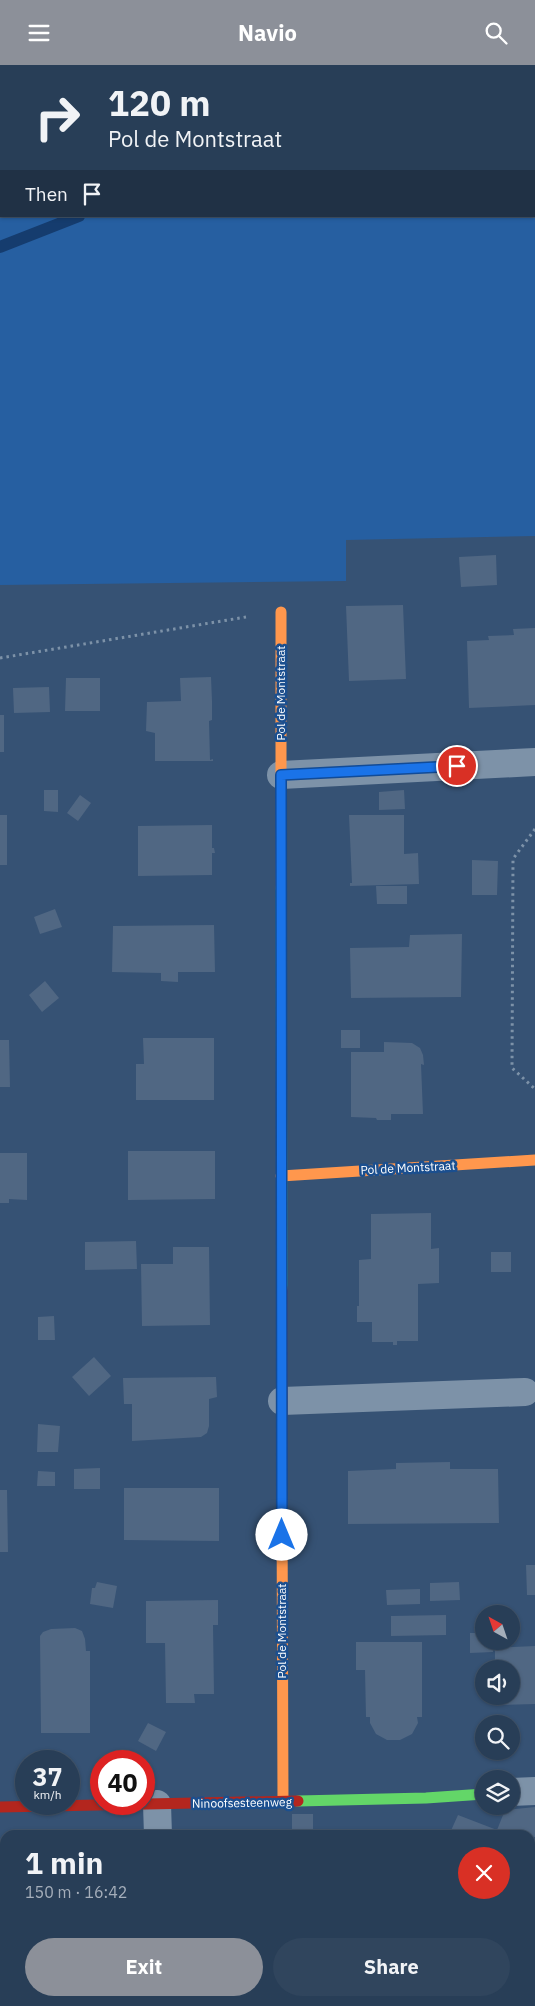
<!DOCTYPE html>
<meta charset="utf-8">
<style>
body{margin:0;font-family:"IBM Plex Sans",sans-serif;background:#30455d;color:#f1f3f6;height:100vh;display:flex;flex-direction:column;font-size:19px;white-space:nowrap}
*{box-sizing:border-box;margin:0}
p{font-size:16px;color:#a5aeba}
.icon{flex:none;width:28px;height:28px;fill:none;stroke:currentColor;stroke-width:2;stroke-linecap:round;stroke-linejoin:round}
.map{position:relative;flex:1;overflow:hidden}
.panel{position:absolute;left:0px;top:1765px;width:535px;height:176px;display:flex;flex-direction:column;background:#283e57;border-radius:15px 15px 0 0;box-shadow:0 1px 4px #0004,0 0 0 1px #44576d}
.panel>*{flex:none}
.top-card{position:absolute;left:0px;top:0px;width:535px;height:152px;box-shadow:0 1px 4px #0004,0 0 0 1px #44576d;background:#283e57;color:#f1f3f6;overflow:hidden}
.needle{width:32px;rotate:320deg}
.controls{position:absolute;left:475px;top:1540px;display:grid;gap:10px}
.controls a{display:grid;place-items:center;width:45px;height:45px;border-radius:50%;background:#283e57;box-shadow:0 1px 4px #0004,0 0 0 1px #44576d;font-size:25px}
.speed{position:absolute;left:15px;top:1685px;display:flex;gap:10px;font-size:25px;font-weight:700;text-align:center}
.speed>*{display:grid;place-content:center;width:65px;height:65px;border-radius:50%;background:#283e57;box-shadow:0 1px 4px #0004,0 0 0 1px #44576d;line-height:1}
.speed small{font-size:12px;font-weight:400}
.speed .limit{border:8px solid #d22;background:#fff;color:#111}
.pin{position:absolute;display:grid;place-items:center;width:42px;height:42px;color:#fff;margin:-21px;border:2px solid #fff;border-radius:50%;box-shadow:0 1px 5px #0007}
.me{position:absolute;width:55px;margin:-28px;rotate:0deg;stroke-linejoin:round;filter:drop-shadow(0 0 4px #0008)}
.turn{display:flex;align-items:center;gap:18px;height:105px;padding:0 25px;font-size:22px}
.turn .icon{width:65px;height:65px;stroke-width:2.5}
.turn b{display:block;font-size:35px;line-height:42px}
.then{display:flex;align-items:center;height:48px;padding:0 25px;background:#0003;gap:10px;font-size:19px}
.round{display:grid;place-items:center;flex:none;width:52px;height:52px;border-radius:26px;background:#30455d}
.headline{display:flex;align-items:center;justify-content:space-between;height:85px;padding:0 25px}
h1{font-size:30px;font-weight:700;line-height:38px}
.action{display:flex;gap:10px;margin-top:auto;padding:10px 25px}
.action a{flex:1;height:58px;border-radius:30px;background:#8c9099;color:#fff;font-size:20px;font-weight:700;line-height:58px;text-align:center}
.action a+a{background:#30455d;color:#f1f3f6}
header{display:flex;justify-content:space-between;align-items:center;height:65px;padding:0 25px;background:#8c9099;color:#fff;font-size:22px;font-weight:700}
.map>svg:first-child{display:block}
.green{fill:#265fa1;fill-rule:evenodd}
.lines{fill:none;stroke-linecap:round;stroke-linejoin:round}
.stream{stroke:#153c6e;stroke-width:12}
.building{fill:#506783}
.path{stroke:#7d92a8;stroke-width:3;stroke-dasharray:2.5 4;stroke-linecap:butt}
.street{stroke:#7d92a8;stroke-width:28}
.fast{stroke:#63d668;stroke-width:11}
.slow{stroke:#ff974d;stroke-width:11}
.jam{stroke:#b3261e;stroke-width:11}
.route-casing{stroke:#114b97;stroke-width:12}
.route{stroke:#1a73e8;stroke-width:9}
.labels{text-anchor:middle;stroke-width:5;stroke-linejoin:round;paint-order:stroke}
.street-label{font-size:12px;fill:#fff;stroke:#1b4f8f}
</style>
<header><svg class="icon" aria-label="menu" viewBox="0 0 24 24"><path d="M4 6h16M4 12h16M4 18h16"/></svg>Navio<svg class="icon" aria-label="search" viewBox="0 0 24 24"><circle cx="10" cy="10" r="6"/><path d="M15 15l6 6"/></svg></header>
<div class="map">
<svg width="535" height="1941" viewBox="0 0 535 1941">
<rect width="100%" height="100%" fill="#365274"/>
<path class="green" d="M0,0H535V471L346,475V516L0,520ZM1,1H534V151H1Z"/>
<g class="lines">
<path class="stream" d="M534,147H535
M0,182L79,151"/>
</g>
<path class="building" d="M496,490L497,520L461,522L459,492Z
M403,540L406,614L349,616L346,541Z
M535,563V640L469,643L467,576L489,575L488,571L514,570L513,564Z
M211,612L212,636V655L209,656L210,695L213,694V696H155V668L146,666L147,637L181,636L180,613Z
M66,613H100V646H65Z
M49,622L50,647L14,648L13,623Z
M0,650H4V687H0Z
M44,725H58V747L44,746Z
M404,725L405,744L379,745V727Z
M80,730L91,738L78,756L67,748Z
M0,750H7V800H0Z
M349,750H404V789L418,788L419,819L350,821V818H352Z
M212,760V783H214L215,788H212V810L138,811V761Z
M472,795L498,796L497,830H472Z
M376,821H407V839H377Z
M55,844L62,862L40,869L34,852Z
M214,860L215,907H178V917L161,916V908L112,907L113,861Z
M462,869L461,932L351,933L350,883L409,882L410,870Z
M45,916L59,933L42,947L29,930Z
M341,965H360V983H341Z
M143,973H214V1035H136V999H144Z
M0,975H9L10,1022H0Z
M384,977L412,978L420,983L423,990L424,1000L421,999L423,1049H391V1055H377L376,1053L351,1052V987H384Z
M128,1086H215V1134L128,1135Z
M0,1088H27V1135L9,1134V1138H0Z
M431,1148V1184L439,1183V1218L418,1219V1276H397V1280H393V1277H372V1257H357V1241H359V1195L371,1194V1149Z
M136,1176L137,1204L85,1205V1177Z
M173,1182H209L210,1260L142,1261L141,1199H173Z
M491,1187H511V1207H491Z
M54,1251L55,1275H38V1252Z
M94,1292L111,1311L89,1331L72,1312Z
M216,1312L217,1332L209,1334V1361L207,1368L201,1372L132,1376V1339H124L123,1313Z
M38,1359L60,1361L58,1387H37Z
M450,1397V1404H498L499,1458L348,1459V1406L396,1404V1398Z
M100,1403V1424H74V1404Z
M38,1406L55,1407V1421H37Z
M124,1423H219V1476L124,1475Z
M0,1425H7L8,1487H0Z
M526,1500H535V1530H527Z
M97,1517L117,1521L113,1543L90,1539L92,1523H95Z
M459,1517L460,1535L430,1536V1518Z
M420,1524V1539L387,1540L386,1525Z
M218,1535V1560H213L214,1629H194L195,1638H166L165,1578H146V1536Z
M446,1550V1570L391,1571V1551Z
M75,1563L82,1566L85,1574L86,1586H90V1668H41L40,1571L43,1567L51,1564Z
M470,1568H484V1576H493V1587L470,1588Z
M356,1577H422V1652H417L418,1658L412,1669L400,1675H387L376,1669L370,1658V1652H366L365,1605H356Z
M535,1581V1639L496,1640V1631H511V1604H495V1583Z
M148,1658L166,1667L156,1686L138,1676Z
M535,1742V1772H530V1770H449L458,1750L497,1765L505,1745Z
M292,1749H313V1766H292Z
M0,1809H5V1855H0Z
M31,1936H109V1941H31Z
M258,1936H285L290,1941H221V1938Z
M342,1936H364V1941H342Z"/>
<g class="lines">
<path class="path" d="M0,593L246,552
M535,764L513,794L512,1003L535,1024
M530,1908L535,1903
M376,1941L377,1936
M497,1941L502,1936"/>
<path class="street" d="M281,710L535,697
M282,1336L525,1327
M511,1727L535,1726
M157,1739L158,1770
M160,1936V1941"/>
<path class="fast" d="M281,823L282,1223
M298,1736L426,1733L484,1729"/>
<path class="slow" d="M281,547V823
M281,1111L535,1095
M282,1436L283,1737"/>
<path class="jam" d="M282,1223V1436
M0,1742L298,1736"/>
</g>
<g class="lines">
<defs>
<path id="route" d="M282,1470L281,710L457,701"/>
</defs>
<use href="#route" class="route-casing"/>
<use href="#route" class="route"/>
</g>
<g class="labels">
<g class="street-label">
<text transform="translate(281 628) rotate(-90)" y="4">Pol de Montstraat</text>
<text transform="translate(408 1103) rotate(-3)" y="4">Pol de Montstraat</text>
<text transform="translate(282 1566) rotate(-90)" y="4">Pol de Montstraat</text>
<text transform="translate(242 1738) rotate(-1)" y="4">Ninoofsesteenweg</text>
</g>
</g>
</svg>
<div class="controls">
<a><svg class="needle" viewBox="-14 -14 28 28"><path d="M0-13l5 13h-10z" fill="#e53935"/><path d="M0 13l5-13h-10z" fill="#a5aeba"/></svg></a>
<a><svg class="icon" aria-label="sound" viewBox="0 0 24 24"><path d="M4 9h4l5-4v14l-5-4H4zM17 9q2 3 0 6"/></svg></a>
<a><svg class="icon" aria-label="search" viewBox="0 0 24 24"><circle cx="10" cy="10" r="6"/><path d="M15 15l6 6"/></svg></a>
<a><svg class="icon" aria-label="layers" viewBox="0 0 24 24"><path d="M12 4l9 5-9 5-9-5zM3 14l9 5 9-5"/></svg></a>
</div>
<div class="speed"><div>37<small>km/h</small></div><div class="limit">40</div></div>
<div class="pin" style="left:457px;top:701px;background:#d93025"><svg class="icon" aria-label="arrive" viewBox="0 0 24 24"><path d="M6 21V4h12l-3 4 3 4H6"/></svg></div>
<svg class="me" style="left:282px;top:1470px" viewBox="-20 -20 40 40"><circle r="19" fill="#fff"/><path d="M0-13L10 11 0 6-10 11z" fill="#1a73e8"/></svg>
<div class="top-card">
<div class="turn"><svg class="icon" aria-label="right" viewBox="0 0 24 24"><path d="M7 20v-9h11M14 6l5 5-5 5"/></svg><div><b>120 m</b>Pol de Montstraat</div></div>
<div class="then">Then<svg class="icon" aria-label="arrive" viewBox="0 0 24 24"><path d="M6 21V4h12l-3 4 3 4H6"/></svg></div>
</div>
<section class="panel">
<div class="headline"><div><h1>1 min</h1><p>150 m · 16:42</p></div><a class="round" style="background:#d93025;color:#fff"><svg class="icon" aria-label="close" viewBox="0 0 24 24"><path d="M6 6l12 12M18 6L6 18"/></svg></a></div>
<div class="action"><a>Exit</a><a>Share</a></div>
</section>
</div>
